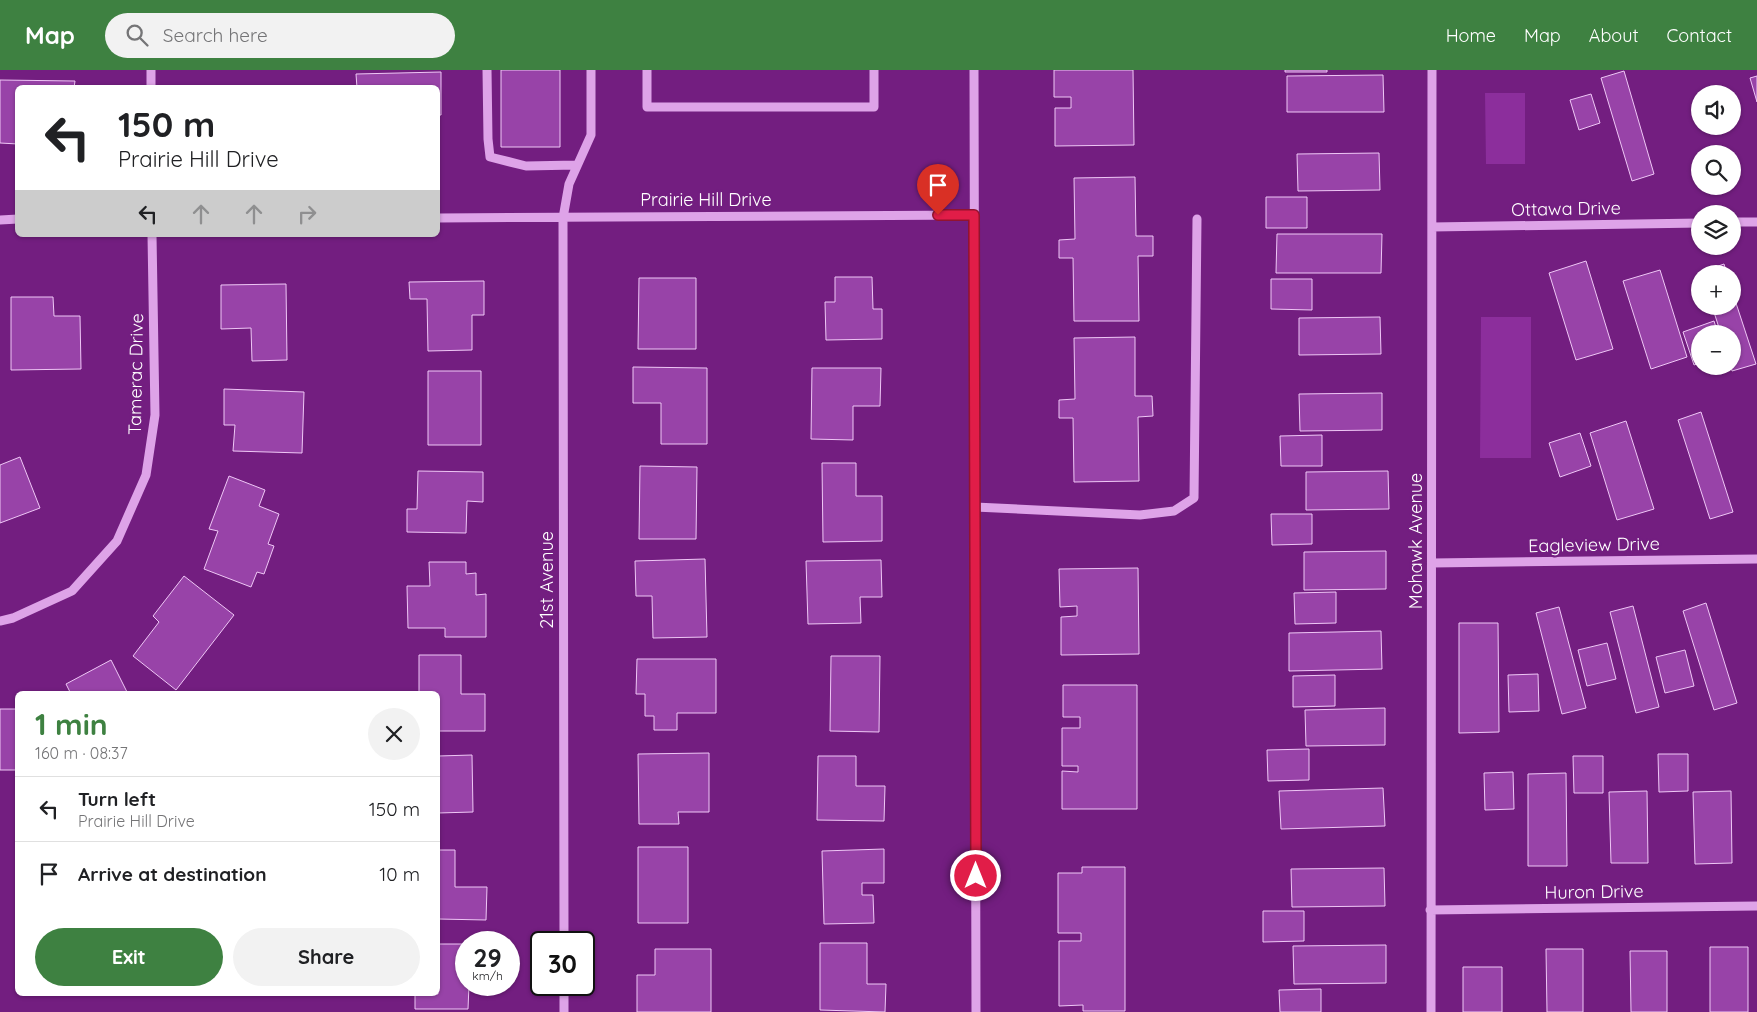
<!DOCTYPE html>
<meta charset="utf-8">
<style>
body{margin:0;font-family:Quicksand,sans-serif;background:#f2f2f2;color:#202124;height:100vh;display:flex;flex-direction:column;font-size:19px;white-space:nowrap}
*{box-sizing:border-box;margin:0}
p{font-size:16px;color:#757577}
.icon{flex:none;width:28px;height:28px;fill:none;stroke:currentColor;stroke-width:2;stroke-linecap:round;stroke-linejoin:round}
.map{position:relative;flex:1;overflow:hidden}
.details{position:absolute;left:15px;top:621px;width:425px;height:305px;display:flex;flex-direction:column;background:#fff;border-radius:8px;box-shadow:0 1px 4px #0004}
.details>*{flex:none}
.guide{position:absolute;left:15px;top:15px;width:425px;height:152px;border-radius:8px;box-shadow:0 1px 4px #0004;background:#fff;color:#202124;overflow:hidden}
.buttons{position:absolute;left:1691px;top:15px;display:grid;gap:10px}
.buttons a{display:grid;place-items:center;width:50px;height:50px;border-radius:50%;background:#fff;box-shadow:0 1px 4px #0004;font-size:25px}
.speed{position:absolute;left:455px;top:861px;display:flex;gap:10px;font-size:25px;font-weight:700;text-align:center}
.speed>*{display:grid;place-content:center;width:65px;height:65px;border-radius:50%;background:#fff;box-shadow:0 1px 4px #0004;line-height:1}
.speed small{font-size:12px;font-weight:400}
.speed .limit{border:2px solid #111;border-radius:8px;background:#fff;color:#111}
.pin{position:absolute;display:grid;place-items:center;width:42px;height:42px;color:#fff;margin:-51px -21px;border-radius:50% 50% 50% 0;rotate:-45deg;box-shadow:0 0 5px #0007}
.pin .icon{rotate:45deg}
.me{position:absolute;width:55px;margin:-28px;rotate:0deg;stroke-linejoin:round;filter:drop-shadow(0 0 4px #0008)}
.turn{display:flex;align-items:center;gap:18px;height:105px;padding:0 20px;font-size:22px}
.turn .icon{width:65px;height:65px;stroke-width:2.5}
.turn b{display:block;font-size:35px;line-height:42px}
.lanes{display:flex;align-items:center;height:48px;padding:0 20px;background:#0003;justify-content:center;gap:25px;direction:ltr}
.lanes .off{opacity:.35}
.round{display:grid;place-items:center;flex:none;width:52px;height:52px;border-radius:26px;background:#f2f2f2}
.overview{display:flex;align-items:center;justify-content:space-between;height:85px;padding:0 20px}
h1{font-size:30px;font-weight:800;line-height:38px;color:#3e8141}
.button{display:flex;gap:10px;margin-top:auto;padding:10px 20px}
.button a{flex:1;height:58px;border-radius:30px;background:#3e8141;color:#fff;font-size:20px;font-weight:800;line-height:58px;text-align:center}
.button a+a{background:#f2f2f2;color:#202124}
ul{padding:0;list-style:none}
li{display:flex;align-items:center;gap:15px;height:65px;padding:0 20px;border-top:1px solid #e0e0e0}
li div{flex:1}
li b{display:block;font-size:19px}
li em{font-style:normal}
header{display:flex;align-items:center;gap:30px;box-sizing:border-box;height:70px;padding:0 25px;background:#3e8141;color:#fff}
header strong{font-size:24px}
nav{display:flex;gap:28px;margin-inline-start:auto;font-size:18px}
.search{width:350px;height:45px;background:#f2f2f2;display:flex;align-items:center;gap:12px;box-sizing:border-box;padding:0 18px;border-radius:28px;color:#757577;font-size:19px}
.map>svg:first-child{display:block}
.green{fill:#8c2e9c}
.building{fill:#9843a8;stroke:#efc7f6}
.lines{fill:none;stroke-linecap:round;stroke-linejoin:round}
.minor{stroke:#dea3e8;stroke-width:9}
.route-casing{stroke:#92132f;stroke-width:12}
.route{stroke:#e11d48;stroke-width:9}
.labels{text-anchor:middle;stroke-width:4.5;stroke-linejoin:round;paint-order:stroke}
.street-label{font-size:18px;fill:#fff;stroke:#731e80}
</style>
<header>
<strong>Map</strong>
<div class="search"><svg class="icon" aria-label="search" viewBox="0 0 24 24"><circle cx="10" cy="10" r="6"/><path d="M15 15l6 6"/></svg>Search here</div>
<nav><a>Home</a><a>Map</a><a>About</a><a>Contact</a></nav>
</header>
<div class="map">
<svg width="1757" height="942" viewBox="0 0 1757 942">
<rect width="100%" height="100%" fill="#731e80"/>
<path class="green" d="M1485,23H1525V94H1486Z
M1481,247H1531V388H1480Z"/>
<path class="building" d="M501,0H560V77H501Z
M1054,0H1133L1134,75L1055,76V38H1071V27H1054Z
M1285,0H1327V2H1285Z
M1624,1L1654,104L1632,111L1601,8Z
M441,2V45H438V18H357L356,4Z
M1383,5L1384,42H1287V6Z
M1757,6V32L1750,8Z
M0,10L75,11L74,18H18V74L0,73Z
M1591,24L1600,53L1579,60L1570,30Z
M1379,83L1380,120L1298,121L1297,84Z
M1135,107L1136,166H1153V186H1138L1139,251H1074L1073,188H1059V170L1075,169L1074,108Z
M1266,127H1307V158H1266Z
M1277,164H1382L1381,203H1276Z
M1586,191L1613,279L1576,290L1549,203Z
M1724,194L1727,204H1701V202Z
M1660,200L1687,287L1651,299L1623,211Z
M835,207H872L873,239H882V269L826,270L825,232H835Z
M639,208H696V279H638Z
M1271,209H1312V240L1271,239Z
M484,211V245H472V280L428,281L427,229H410L409,212Z
M286,214L287,290L252,291L251,258L221,259V215Z
M1732,221L1756,294L1732,301L1731,296H1732V264H1721L1712,236H1732Z
M11,227H53L54,246H80L81,299L11,300Z
M1380,247L1381,284L1299,285V248Z
M1714,251L1718,264H1700V293L1694,295L1683,262Z
M1135,267V326H1152L1153,346L1138,347L1139,411L1074,412L1073,348H1059V330L1075,329L1074,268Z
M633,297L707,298V374H661V333H633Z
M812,298H881L880,336H853V370L811,369Z
M428,301H481V375H428Z
M224,319L304,322L302,383L233,381L235,355H224Z
M1382,323V360L1300,361L1299,324Z
M1701,342L1733,442L1710,449L1678,350Z
M1626,351L1654,439L1617,450L1590,363Z
M1580,363L1591,396L1560,407L1549,373Z
M1322,365V396H1281L1280,366Z
M20,387L40,438L0,453V395Z
M822,393H856V426H882V471L823,472Z
M640,396L697,397L696,469H639Z
M418,401L483,402V432L467,431L466,463L407,462V439H417Z
M1388,401L1389,439L1306,440V402Z
M229,406L265,420L259,436L279,444L268,474L274,476L264,504L257,502L251,517L204,499L218,461L209,459Z
M1271,444H1312V474L1272,475Z
M1386,481V519L1304,520V482Z
M705,489L707,567L653,568L652,526H636L635,491Z
M881,490L882,527H860L861,553L808,554L806,491Z
M429,492H466V504L476,503V525L486,524V567H445V558H408L407,516H430Z
M1138,498L1139,584L1061,585V547L1077,546V536L1060,537L1059,499Z
M184,506L234,545L176,620L133,586L159,552L153,546Z
M1336,522V553L1295,554L1294,523Z
M1706,533L1737,633L1714,640L1683,541Z
M1633,536L1659,637L1636,643L1610,542Z
M1559,537L1586,638L1562,644L1536,543Z
M1459,553H1498L1499,662L1459,663Z
M1381,561L1382,599L1289,601V563Z
M1607,573L1616,609L1587,616L1578,580Z
M1685,580L1694,616L1665,623L1656,587Z
M419,585H461V624H485V661H438V624H419Z
M831,586H880L879,662L830,661Z
M637,589H716V643H677V660H654V646H645V624H636Z
M111,590L128,624H71L66,614Z
M1538,604L1539,641L1509,642L1508,605Z
M1335,605V636L1293,637V606Z
M1063,615H1137V739H1062V701L1078,702V696H1062V658H1080V647H1063Z
M1385,638V675L1306,676L1305,640Z
M0,639H18V700H0Z
M1309,679V710L1268,711L1267,680Z
M709,683V742H678L679,754H639L638,684Z
M1658,684H1688V721L1659,722Z
M472,685L473,742L438,743V686Z
M818,686H856V716H885L884,751L817,750Z
M1573,686H1603V723H1574Z
M1513,702L1514,739L1485,740L1484,703Z
M1566,703L1567,796H1528V704Z
M1383,718L1385,756L1281,759L1279,721Z
M1647,721L1648,793H1611L1609,722Z
M1731,721L1732,793L1695,794L1693,722Z
M638,777H688V853H638Z
M884,779V813H862V825H873L874,853L824,854L822,781Z
M438,780H455V817H487L486,850L438,849Z
M1082,797H1125V941H1083V935L1059,936V871H1081V863H1058V803H1082Z
M1384,798L1385,836L1292,837L1291,799Z
M1263,841H1304V871L1263,872Z
M820,873H867V914H886L885,942L820,940Z
M438,874H466V915H469L468,939H415V924H438Z
M1386,875V913L1294,914L1293,876Z
M1710,877H1748V942H1710Z
M655,879H711V942H637V905H655Z
M1546,879H1583V942H1547Z
M1630,881H1667V942H1631Z
M1463,897H1502V942H1463Z
M1321,919V942H1280L1279,920Z"/>
<g class="lines">
<path class="minor" d="M151,0V18
M487,0L488,69L490,87L526,96L576,95
M647,0V37H874V0
M974,0L976,942
M438,148L974,145
M0,150L18,149
M1732,152H1757
M1432,157L1700,153
M975,437L1140,445L1174,441L1194,428L1197,149
M1432,493L1757,489
M0,551L13,548L72,521L117,471L146,405L155,345L152,165
M1430,840L1757,836
M564,872L563,148L569,114L591,65V0
M564,915V942
M1431,942L1432,0"/>
</g>
<g class="lines">
<defs>
<path id="route" d="M938,145H974L976,806"/>
</defs>
<use href="#route" class="route-casing"/>
<use href="#route" class="route"/>
</g>
<g class="labels">
<g class="street-label">
<text x="706" y="136">Prairie Hill Drive</text>
<text transform="translate(1566 139) rotate(-1)" y="6">Ottawa Drive</text>
<text transform="translate(136 304) rotate(-89)" y="6">Tamerac Drive</text>
<text transform="translate(1416 471) rotate(-90)" y="6">Mohawk Avenue</text>
<text transform="translate(1594 475) rotate(-1)" y="6">Eagleview Drive</text>
<text transform="translate(547 510) rotate(-90)" y="6">21st Avenue</text>
<text transform="translate(1594 822) rotate(-1)" y="6">Huron Drive</text>
</g>
</g>
</svg>
<div class="buttons">
<a><svg class="icon" aria-label="sound" viewBox="0 0 24 24"><path d="M4 9h4l5-4v14l-5-4H4zM17 9q2 3 0 6"/></svg></a>
<a><svg class="icon" aria-label="search" viewBox="0 0 24 24"><circle cx="10" cy="10" r="6"/><path d="M15 15l6 6"/></svg></a>
<a><svg class="icon" aria-label="layers" viewBox="0 0 24 24"><path d="M12 4l9 5-9 5-9-5zM3 14l9 5 9-5"/></svg></a>
<a>+</a>
<a>−</a>
</div>
<div class="speed"><div>29<small>km/h</small></div><div class="limit">30</div></div>
<div class="pin" style="left:938px;top:145px;background:#d93025"><svg class="icon" aria-label="arrive" viewBox="0 0 24 24"><path d="M6 21V4h12l-3 4 3 4H6"/></svg></div>
<svg class="me" style="left:976px;top:806px" viewBox="-20 -20 40 40"><circle r="17" fill="#e11d48" stroke="#fff" stroke-width="3"/><path d="M0-11L8 9 0 5-8 9z" fill="#fff"/></svg>
<div class="guide">
<div class="turn"><svg class="icon" aria-label="left" viewBox="0 0 24 24"><path d="M17 20v-9H6M10 6l-5 5 5 5"/></svg><div><b>150 m</b>Prairie Hill Drive</div></div>
<div class="lanes"><svg class="icon" aria-label="left" viewBox="0 0 24 24"><path d="M17 20v-9H6M10 6l-5 5 5 5"/></svg><svg class="icon off" aria-label="ahead" viewBox="0 0 24 24"><path d="M12 20V5M6 11l6-6 6 6"/></svg><svg class="icon off" aria-label="ahead" viewBox="0 0 24 24"><path d="M12 20V5M6 11l6-6 6 6"/></svg><svg class="icon off" aria-label="right" viewBox="0 0 24 24"><path d="M7 20v-9h11M14 6l5 5-5 5"/></svg></div>
</div>
<section class="details">
<div class="overview"><div><h1>1 min</h1><p>160 m · 08:37</p></div><a class="round"><svg class="icon" aria-label="close" viewBox="0 0 24 24"><path d="M6 6l12 12M18 6L6 18"/></svg></a></div>
<ul>
<li><svg class="icon" aria-label="left" viewBox="0 0 24 24"><path d="M17 20v-9H6M10 6l-5 5 5 5"/></svg><div><b>Turn left</b><p>Prairie Hill Drive</p></div><em>150 m</em></li>
<li><svg class="icon" aria-label="arrive" viewBox="0 0 24 24"><path d="M6 21V4h12l-3 4 3 4H6"/></svg><div><b>Arrive at destination</b></div><em>10 m</em></li>
</ul>
<div class="button"><a>Exit</a><a>Share</a></div>
</section>
</div>
